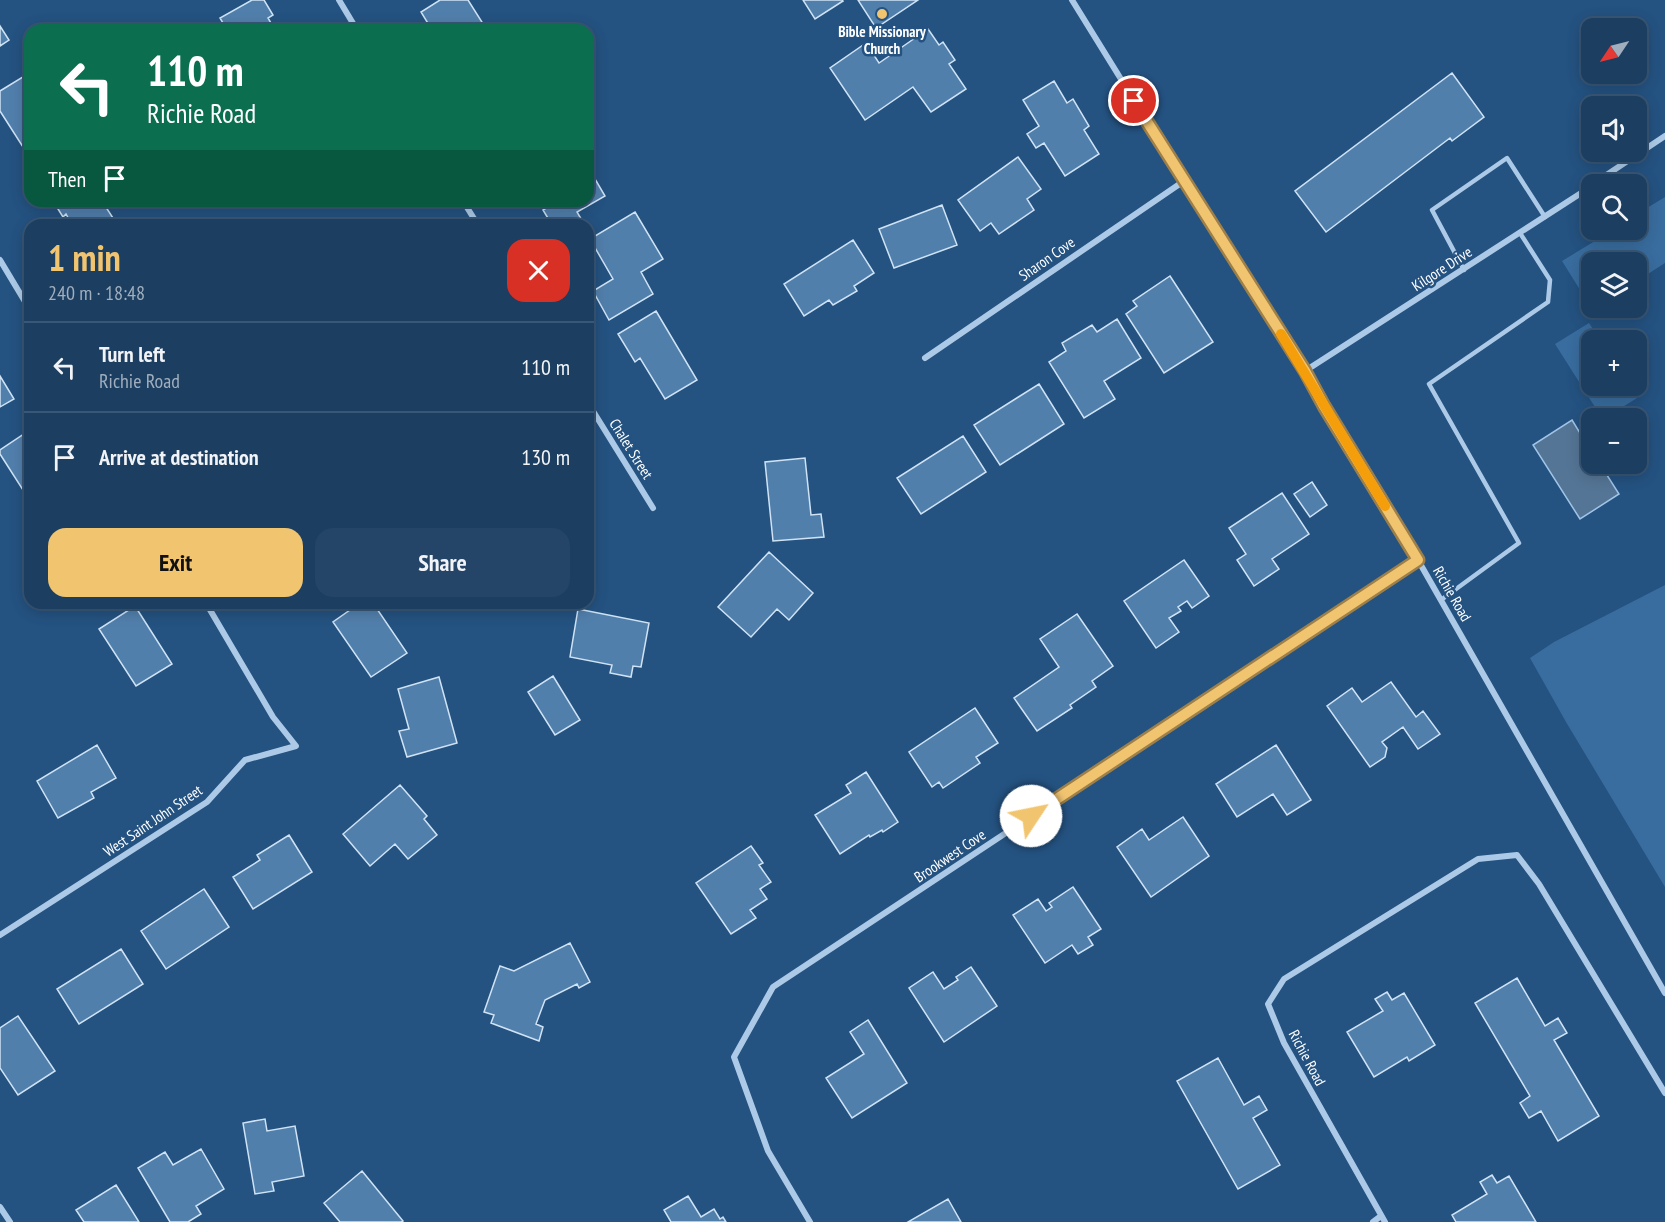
<!DOCTYPE html>
<meta charset="utf-8">
<style>
body{margin:0;font-family:"PT Sans Narrow",sans-serif;background:#244567;color:#f1f3f6;height:100vh;display:flex;flex-direction:column;font-size:22px;white-space:nowrap}
*{box-sizing:border-box;margin:0}
p{font-size:20px;color:#a0aebd}
.icon{flex:none;width:33px;height:33px;fill:none;stroke:currentColor;stroke-width:2;stroke-linecap:round;stroke-linejoin:round}
.map{position:relative;flex:1;overflow:hidden}
.side{position:absolute;left:24px;top:219px;width:570px;height:390px;display:flex;flex-direction:column;background:#1b3e61;border-radius:18px;box-shadow:0 3px 15px #0003,0 0 0 2px #395776}
.side>*{flex:none}
.top-card{position:absolute;left:24px;top:24px;width:570px;height:183px;border-radius:18px;box-shadow:0 3px 15px #0003,0 0 0 2px #395776;background:#0b6e4f;color:#fff;overflow:hidden}
.needle{width:39px;rotate:235deg}
.buttons{position:absolute;left:1581px;top:18px;display:grid;gap:12px}
.buttons a{display:grid;place-items:center;width:66px;height:66px;border-radius:12px;background:#1b3e61;box-shadow:0 3px 15px #0003,0 0 0 2px #395776;font-size:30px}
.pin{position:absolute;display:grid;place-items:center;width:51px;height:51px;color:#fff;margin:-26px;border:3px solid #fff;border-radius:50%;box-shadow:0 2px 6px #0007}
.me{position:absolute;width:66px;margin:-33px;rotate:56deg;stroke-linejoin:round;filter:drop-shadow(0 0 4px #0008)}
.turn{display:flex;align-items:center;gap:21px;height:126px;padding:0 24px;font-size:27px}
.turn .icon{width:78px;height:78px;stroke-width:2.5}
.turn b{display:block;font-size:42px;line-height:51px}
.then{display:flex;align-items:center;height:57px;padding:0 24px;background:#0003;gap:12px;font-size:22px}
.round{display:grid;place-items:center;flex:none;width:63px;height:63px;border-radius:18px;background:#244567}
.head{display:flex;align-items:center;justify-content:space-between;height:102px;padding:0 24px}
h1{font-size:36px;font-weight:600;line-height:45px;color:#f1c470}
.cta{display:flex;gap:12px;margin-top:auto;padding:12px 24px}
.cta a{flex:1;height:69px;border-radius:18px;background:#f1c470;color:#111;font-size:24px;font-weight:600;line-height:69px;text-align:center}
.cta a+a{background:#244567;color:#f1f3f6}
ul{padding:0;list-style:none}
li{display:flex;align-items:center;gap:18px;height:90px;padding:0 24px;border-top:2px solid #395776}
li div{flex:1}
li b{display:block;font-size:22px}
li em{font-style:normal}
.map>svg:first-child{display:block}
.green{fill:#396d9f}
.water{fill:#557596;stroke:#a0c5e8;stroke-width:1.5}
.building{fill:#517fac;stroke:#cfe3f5;stroke-width:1.5}
.lines{fill:none;stroke-linecap:round;stroke-linejoin:round}
.service{stroke:#accae7;stroke-width:4.5}
.minor{stroke:#accae7;stroke-width:6}
.route-casing{stroke:#9d7f49;stroke-width:15}
.route{stroke:#f1c470;stroke-width:10}
.slow{stroke:#f59e0b;stroke-width:10}
.poi-dot{fill:#f1c470;stroke:#245281;stroke-width:2}
.labels{text-anchor:middle;stroke-width:5;stroke-linejoin:round;paint-order:stroke}
.poi-label{font-size:15px;font-weight:bold;fill:#fff;stroke:#245281}
.street-label{font-size:15px;fill:#fff;stroke:#245281}
</style>
<div class="map">
<svg width="1665" height="1222" viewBox="0 0 1665 1222">
<rect width="100%" height="100%" fill="#245281"/>
<path class="green" d="M1665,197V263L1637,281L1636,262H1592V308H1595L1592,309L1562,261L1613,230H1636L1637,214Z
M1589,323L1600,340H1592V386H1629L1637,398L1605,418H1602L1555,344Z
M1665,585V887L1566,722L1530,658L1554,642Z"/>
<path class="water" d="M1572,420L1591,451L1592,464H1600L1619,494L1580,519L1533,445Z"/>
<path class="building" d="M252,0H264L273,15L268,18L275,30H227L220,18Z
M440,0H468L487,30H432L421,12Z
M803,0H842L843,1L815,19Z
M858,0H918L876,28Z
M0,26L9,40L0,46Z
M928,29L939,45L943,42L955,60L949,64L966,89L931,112L913,87L865,120L830,68L866,43L879,63Z
M1452,73L1484,117L1452,141L1450,138L1326,232L1295,191Z
M26,75L30,81V158L0,111V91Z
M1054,81L1067,103L1073,99L1089,126L1084,130L1099,154L1065,176L1044,143L1036,148L1027,134L1039,126L1023,100Z
M1018,157L1041,189L1027,199L1034,210L999,234L991,223L980,231L958,200Z
M588,167L605,196L577,212L583,222L578,225H552L543,210L558,201H588Z
M53,201H102L113,218L102,225H72L66,214L63,217Z
M942,205L957,245L894,268L879,229Z
M635,212L663,259L641,272L653,294L609,320L593,291L613,279L590,239Z
M853,240L874,273L854,286L857,291L833,305L829,300L804,316L784,284Z
M1170,276L1213,342L1164,373L1126,314L1137,306L1133,301Z
M656,311L697,380L665,399L640,358L635,362L618,334Z
M1117,319L1141,358L1104,381L1115,399L1084,418L1049,362L1066,351L1062,343L1092,325L1097,332Z
M0,376L14,399L0,407Z
M1039,384L1064,424L1000,465L974,425Z
M30,430V501L0,454V450Z
M963,436L986,472L921,514L897,478Z
M805,458L811,515L821,514L824,537L773,541L765,462Z
M1312,482L1327,505L1310,517L1294,494Z
M1282,493L1309,534L1272,559L1279,569L1254,586L1237,560L1246,554L1229,528Z
M769,552L813,593L789,620L777,609L751,637L718,607Z
M1184,560L1209,596L1192,608L1187,601L1178,607L1181,611L1169,618L1179,632L1156,648L1124,601Z
M360,603H373L407,653L371,677L333,622Z
M135,606L172,664L136,686L99,629Z
M578,609L649,623L641,667L633,666L631,677L610,673L612,665L570,657Z
M1077,614L1113,666L1092,681L1096,687L1070,705L1072,708L1037,731L1014,698L1059,667L1040,639Z
M553,676L580,720L555,735L528,692Z
M439,677L457,743L407,757L399,731L409,729L398,689Z
M1391,682L1416,717L1423,711L1440,734L1418,749L1403,727L1382,742L1387,748L1385,757L1370,767L1327,706L1352,688L1362,702Z
M975,708L998,743L976,757L980,763L943,788L939,782L932,787L909,752Z
M97,745L116,778L91,792L94,798L58,818L37,781Z
M1276,745L1311,800L1287,815L1273,794L1237,817L1216,784Z
M866,772L898,822L883,832L882,830L870,837L869,835L840,854L815,815L851,793L846,785Z
M400,785L427,816L424,819L437,835L408,859L395,844L370,866L343,834Z
M1183,817L1209,856L1151,897L1117,847L1142,829L1149,840Z
M289,835L312,872L253,909L233,877L260,860L257,855Z
M751,846L763,863L759,865L771,882L760,889L767,899L750,910L756,918L731,934L696,883Z
M1073,887L1101,929L1088,937L1093,945L1078,954L1072,945L1045,963L1013,915L1038,899L1046,911L1052,907L1049,903Z
M204,889L229,927L166,969L141,931Z
M570,943L590,982L579,988L577,984L545,1000L536,1024L543,1027L539,1041L491,1023L494,1015L484,1012L500,966L514,971Z
M121,949L143,984L79,1024L57,989Z
M971,967L997,1006L944,1042L909,988L933,972L944,989L958,980L956,977Z
M1517,978L1545,1026L1558,1018L1567,1033L1554,1040L1599,1116L1558,1141L1541,1111L1529,1118L1520,1103L1530,1096L1475,1003Z
M1387,992L1392,1000L1404,993L1435,1045L1409,1061L1407,1057L1374,1077L1347,1032L1383,1011L1375,999Z
M18,1016L55,1071L18,1095L0,1068V1028Z
M868,1020L907,1083L852,1118L826,1078L864,1054L850,1032Z
M1218,1058L1244,1105L1259,1096L1267,1110L1253,1118L1280,1165L1238,1189L1177,1081Z
M265,1119L267,1131L295,1126L304,1176L272,1182L274,1191L255,1194L243,1123Z
M201,1149L224,1189L196,1206L201,1214L188,1222H170L138,1168L165,1152L173,1165Z
M362,1171L403,1221L401,1222H340L324,1203Z
M1492,1175L1497,1183L1509,1176L1536,1222H1456L1452,1215L1487,1194L1480,1182Z
M116,1185L139,1222H84L76,1210Z
M688,1196L701,1217L714,1209L720,1219L723,1217L726,1222H671L664,1210Z
M948,1199L961,1222H908Z"/>
<g class="lines">
<path class="service" d="M1464,270L1432,210L1507,158L1545,217
M1441,600L1519,543L1429,384L1548,302L1550,280L1520,233"/>
<path class="minor" d="M339,0L357,30
M1072,0L1184,181L1305,371L1324,406L1418,560L1665,993
M1593,184L1665,136
M463,201L478,225
M0,260L30,310
M925,358L1184,181
M1305,371L1592,186
M588,403L653,508
M0,935L207,802L245,760L296,746L273,717L206,603
M0,1207L10,1222
M810,1222L768,1151L734,1057L773,987L1418,560
M1373,1222L1381,1216
M1385,1222L1284,1043L1268,1004L1284,979L1478,859L1517,855L1539,884L1665,1093"/>
</g>
<g class="lines">
<defs>
<path id="route" d="M1031,816L1418,560L1324,406L1305,371L1134,101"/>
</defs>
<use href="#route" class="route-casing"/>
<use href="#route" class="route"/>
<path class="slow" d="M1281,334L1385,506"/>
</g>
<circle class="poi-dot" cx="882" cy="14" r="6"/>
<g class="labels">
<g class="poi-label">
<text x="882" y="37">Bible Missionary<tspan x="882" dy="17">Church</tspan></text>
</g>
<g class="street-label">
<text transform="translate(1047 259) rotate(-35)" y="5">Sharon Cove</text>
<text transform="translate(1442 269) rotate(-33)" y="5">Kilgore Drive</text>
<text transform="translate(631 449) rotate(58)" y="5">Chalet Street</text>
<text transform="translate(1452 594) rotate(60)" y="5">Richie Road</text>
<text transform="translate(153 821) rotate(-34)" y="5">West Saint John Street</text>
<text transform="translate(950 856) rotate(-34)" y="5">Brookwest Cove</text>
<text transform="translate(1307 1058) rotate(62)" y="5">Richie Road</text>
</g>
</g>
</svg>
<div class="buttons">
<a><svg class="needle" viewBox="-14 -14 28 28"><path d="M0-13l5 13h-10z" fill="#e53935"/><path d="M0 13l5-13h-10z" fill="#a0aebd"/></svg></a>
<a><svg class="icon" aria-label="sound" viewBox="0 0 24 24"><path d="M4 9h4l5-4v14l-5-4H4zM17 9q2 3 0 6"/></svg></a>
<a><svg class="icon" aria-label="search" viewBox="0 0 24 24"><circle cx="10" cy="10" r="6"/><path d="M15 15l6 6"/></svg></a>
<a><svg class="icon" aria-label="layers" viewBox="0 0 24 24"><path d="M12 4l9 5-9 5-9-5zM3 14l9 5 9-5"/></svg></a>
<a>+</a>
<a>−</a>
</div>
<div class="pin" style="left:1134px;top:101px;background:#d93025"><svg class="icon" aria-label="arrive" viewBox="0 0 24 24"><path d="M6 21V4h12l-3 4 3 4H6"/></svg></div>
<svg class="me" style="left:1031px;top:816px" viewBox="-20 -20 40 40"><circle r="19" fill="#fff"/><path d="M0-13L10 11 0 6-10 11z" fill="#f1c470"/></svg>
<div class="top-card">
<div class="turn"><svg class="icon" aria-label="left" viewBox="0 0 24 24"><path d="M17 20v-9H6M10 6l-5 5 5 5"/></svg><div><b>110 m</b>Richie Road</div></div>
<div class="then">Then<svg class="icon" aria-label="arrive" viewBox="0 0 24 24"><path d="M6 21V4h12l-3 4 3 4H6"/></svg></div>
</div>
<section class="side">
<div class="head"><div><h1>1 min</h1><p>240 m · 18:48</p></div><a class="round" style="background:#d93025;color:#fff"><svg class="icon" aria-label="close" viewBox="0 0 24 24"><path d="M6 6l12 12M18 6L6 18"/></svg></a></div>
<ul>
<li><svg class="icon" aria-label="left" viewBox="0 0 24 24"><path d="M17 20v-9H6M10 6l-5 5 5 5"/></svg><div><b>Turn left</b><p>Richie Road</p></div><em>110 m</em></li>
<li><svg class="icon" aria-label="arrive" viewBox="0 0 24 24"><path d="M6 21V4h12l-3 4 3 4H6"/></svg><div><b>Arrive at destination</b></div><em>130 m</em></li>
</ul>
<div class="cta"><a>Exit</a><a>Share</a></div>
</section>
</div>
